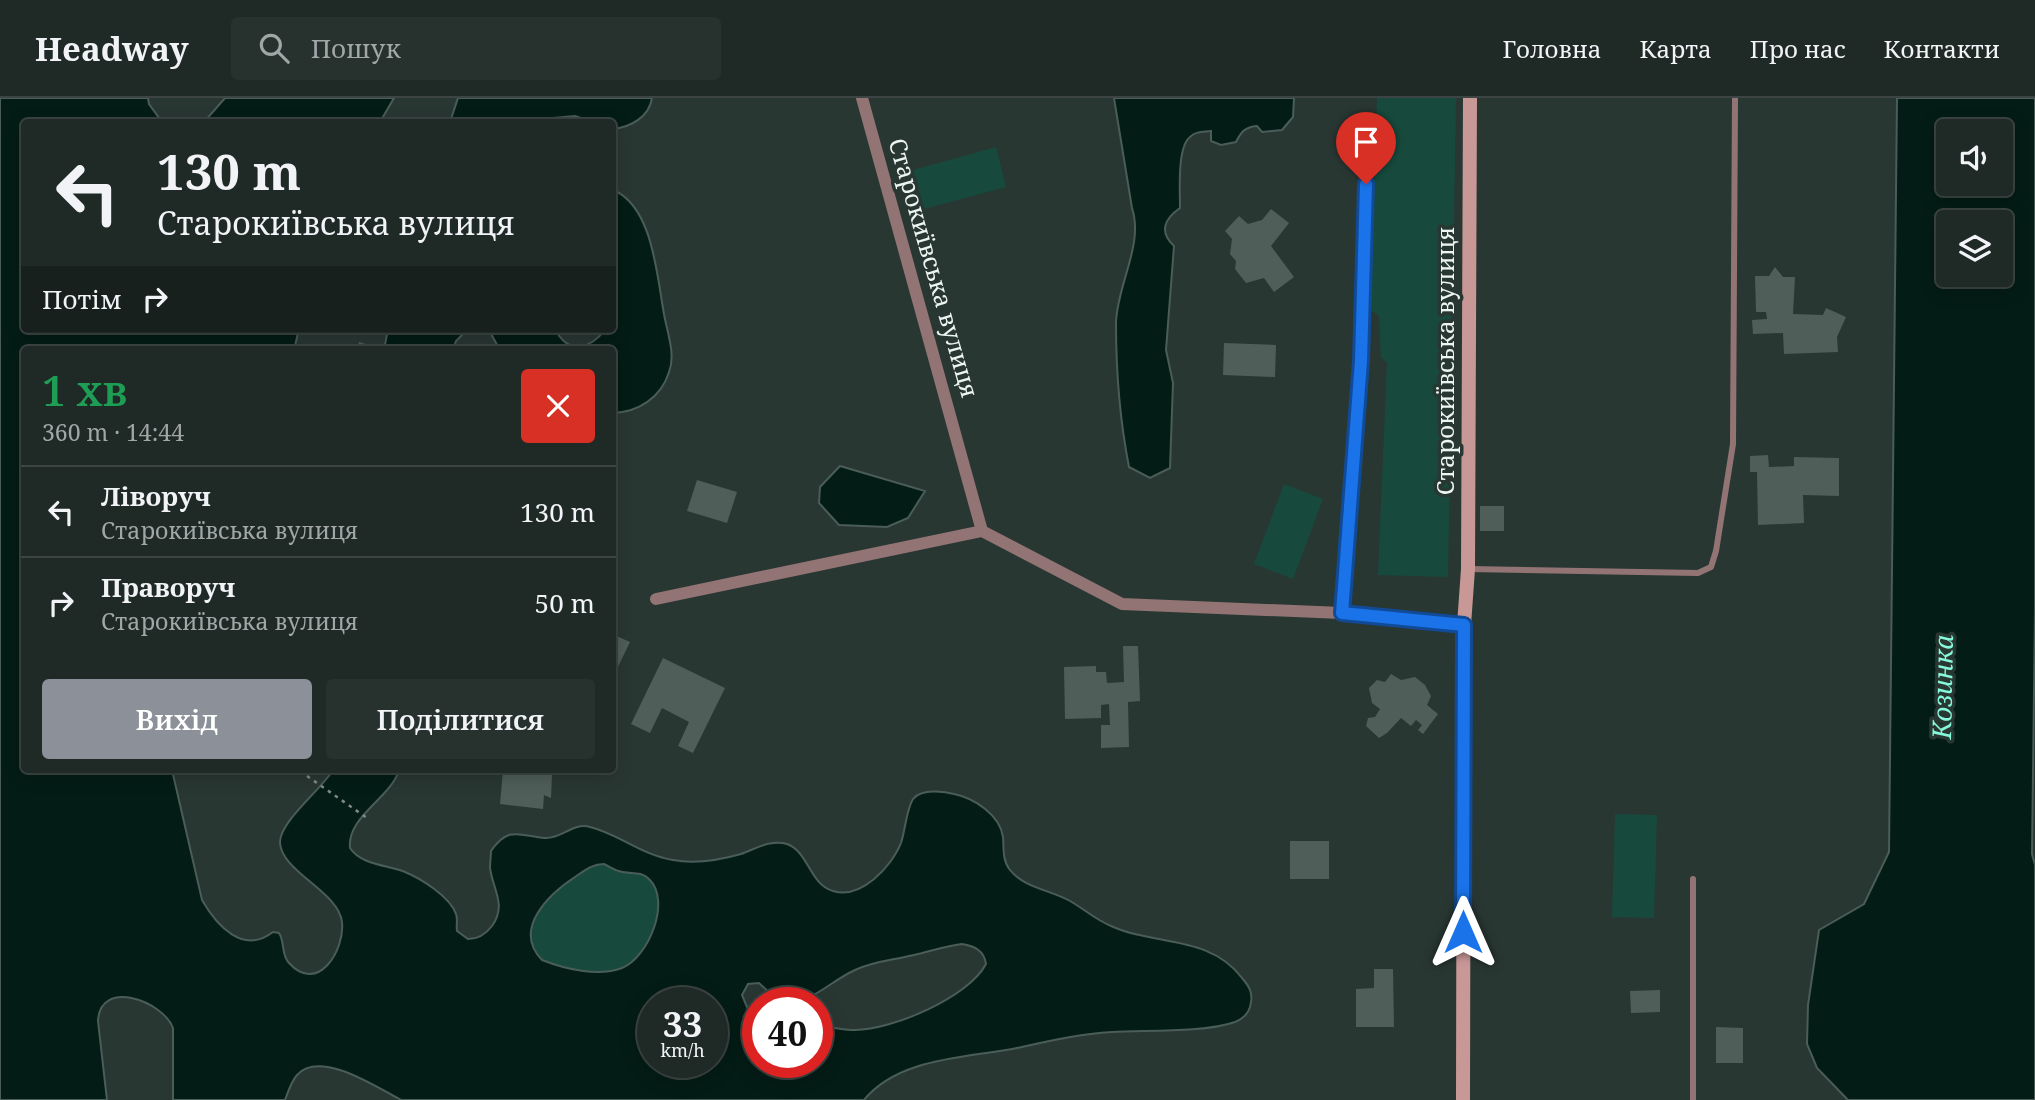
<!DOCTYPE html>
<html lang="uk">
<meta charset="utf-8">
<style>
body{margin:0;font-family:"Noto Serif",serif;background:#27312e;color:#f1f3f6;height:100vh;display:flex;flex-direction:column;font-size:26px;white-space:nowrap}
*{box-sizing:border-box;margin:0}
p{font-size:23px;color:#a1a6a7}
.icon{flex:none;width:38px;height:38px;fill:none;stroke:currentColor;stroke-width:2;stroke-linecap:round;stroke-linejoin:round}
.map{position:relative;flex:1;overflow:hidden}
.side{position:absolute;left:21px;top:248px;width:595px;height:427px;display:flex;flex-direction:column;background:#1f2926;border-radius:7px;box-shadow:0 4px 18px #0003,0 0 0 2px #3c4543}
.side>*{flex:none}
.hud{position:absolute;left:21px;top:21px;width:595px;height:214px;border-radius:7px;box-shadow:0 4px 18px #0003,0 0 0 2px #3c4543;background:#1f2926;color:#f1f3f6;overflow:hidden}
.fabs{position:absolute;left:1936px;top:21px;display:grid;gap:14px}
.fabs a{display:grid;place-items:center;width:77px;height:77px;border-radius:7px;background:#1f2926;box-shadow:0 4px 18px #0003,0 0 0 2px #3c4543;font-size:35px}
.speed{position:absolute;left:637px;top:889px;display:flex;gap:14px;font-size:35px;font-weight:700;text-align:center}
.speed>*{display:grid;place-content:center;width:91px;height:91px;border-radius:50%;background:#1f2926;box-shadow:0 4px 18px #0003,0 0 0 2px #3c4543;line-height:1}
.speed small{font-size:18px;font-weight:400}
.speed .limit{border:10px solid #d22;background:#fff;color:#111}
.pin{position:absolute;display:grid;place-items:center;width:60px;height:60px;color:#fff;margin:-72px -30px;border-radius:50% 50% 50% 0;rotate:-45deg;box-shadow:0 0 7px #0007}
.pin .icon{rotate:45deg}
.me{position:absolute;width:77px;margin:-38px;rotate:0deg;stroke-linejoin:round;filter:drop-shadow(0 0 5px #0008)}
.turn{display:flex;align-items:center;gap:24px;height:147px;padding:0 21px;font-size:32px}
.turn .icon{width:91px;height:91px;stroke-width:2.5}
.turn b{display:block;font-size:49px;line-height:60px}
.then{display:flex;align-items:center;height:66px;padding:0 21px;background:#0003;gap:14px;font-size:26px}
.round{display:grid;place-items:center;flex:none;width:74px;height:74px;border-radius:7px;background:#27312e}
.overview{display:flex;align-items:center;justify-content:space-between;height:119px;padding:0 21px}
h1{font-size:42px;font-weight:600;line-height:52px;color:#1e9e55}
.cta{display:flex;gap:14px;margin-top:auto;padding:14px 21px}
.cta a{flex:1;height:80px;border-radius:7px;background:#8c9099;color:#fff;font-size:28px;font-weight:600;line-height:80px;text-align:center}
.cta a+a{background:#27312e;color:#f1f3f6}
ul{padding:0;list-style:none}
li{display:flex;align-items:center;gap:21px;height:91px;padding:0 21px;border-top:2px solid #3c4543}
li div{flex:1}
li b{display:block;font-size:26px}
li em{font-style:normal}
header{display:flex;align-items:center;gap:42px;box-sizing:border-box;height:98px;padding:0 35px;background:#1f2926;border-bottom:2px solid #3c4543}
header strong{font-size:33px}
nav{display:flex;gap:38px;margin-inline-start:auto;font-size:24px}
.search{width:490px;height:63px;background:#27312e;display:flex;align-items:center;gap:18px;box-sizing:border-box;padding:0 24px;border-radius:7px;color:#a1a6a7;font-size:26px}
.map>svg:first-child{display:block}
.green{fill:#174a3d}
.water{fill:#041c16;stroke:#4a5d58;stroke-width:2;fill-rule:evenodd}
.building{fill:#4f5e59}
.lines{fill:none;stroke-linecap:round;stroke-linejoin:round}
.path{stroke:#7f8a86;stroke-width:2.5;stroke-dasharray:3.5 5;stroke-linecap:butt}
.lane{stroke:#937474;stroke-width:6}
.street{stroke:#937474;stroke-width:12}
.secondary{stroke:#c89897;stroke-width:14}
.route-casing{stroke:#114b97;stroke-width:18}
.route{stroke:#1a73e8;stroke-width:12}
.labels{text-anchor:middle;stroke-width:7;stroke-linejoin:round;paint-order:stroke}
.street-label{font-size:24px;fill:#edf5f2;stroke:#293733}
.water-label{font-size:26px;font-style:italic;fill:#86f9da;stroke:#293733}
</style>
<header>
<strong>Headway</strong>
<div class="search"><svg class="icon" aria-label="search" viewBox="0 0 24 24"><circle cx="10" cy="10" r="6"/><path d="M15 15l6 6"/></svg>Пошук</div>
<nav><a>Головна</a><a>Карта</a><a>Про нас</a><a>Контакти</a></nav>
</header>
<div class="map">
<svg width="2035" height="1002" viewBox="0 0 2035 1002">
<rect width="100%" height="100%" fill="#293733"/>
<path class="green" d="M1377,0H1456L1448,479L1378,477L1387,265L1381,259L1379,218L1369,211Z
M996,49L1006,89L924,111L913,72Z
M1284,386L1323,401L1293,481L1254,466Z
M1615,716L1657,717L1654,820L1612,819Z
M604,766C609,768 614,771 619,773C630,777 640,772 650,781C672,803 648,860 622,870C598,879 565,871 542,862C512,831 549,796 575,779C585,773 593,766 604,766Z"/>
<path class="water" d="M0,0H148L149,6L162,24H24V231H299L294,252H24V672H172L202,802C217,828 243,857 273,834L279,835C285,844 281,857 289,865C318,897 345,852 342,824C339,794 282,774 280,745C279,724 322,691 333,672H399C391,700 347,718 350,750C361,767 388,767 405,774C422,781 450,799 456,816C458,821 456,827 457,833L468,841C478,841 486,836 492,828C507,807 493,792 490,770C490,764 491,758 491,753C509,727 520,738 545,740C562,741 573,724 590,729C619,736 641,757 673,762C694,766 720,762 741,756C755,751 771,741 787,746C809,754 809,786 833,793C861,802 892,768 901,745C905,734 907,707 914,700C922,691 944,693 954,696C974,700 1000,717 1003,739C1004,750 1002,762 1010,772C1024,790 1051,792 1070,803C1084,811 1096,822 1111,828C1155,848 1210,837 1242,880C1248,887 1253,894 1251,904C1250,914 1245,920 1235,924C1204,935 1146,932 1112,934C1079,936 1049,943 1017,950C968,960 899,959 864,1002H401C378,990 320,951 297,977C291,984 288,994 285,1002H173V930C163,903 100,880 98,923L107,1002H0ZM604,766C609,768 614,772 619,773C630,777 640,772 649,781C672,803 648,860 622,870C598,879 565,871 542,862C512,831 549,796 575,779C584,773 592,766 604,766ZM962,846C974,848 984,852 986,866C969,899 892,932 855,932C842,932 830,928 817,929V964H758V922L749,914L742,897L748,886L759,885L781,905C814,905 827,885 855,872C874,863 894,862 914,857C931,853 945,848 962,846ZM653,905H712V964H653Z
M225,0H394L380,24H204Z
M458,0H652C649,19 631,29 613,31L612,24H593L575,18L531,22L526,24H450Z
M1114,0H1294L1293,19L1282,32L1262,34L1257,28C1245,29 1241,34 1236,44L1221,47L1211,43V33C1203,34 1196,33 1190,39C1177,49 1180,93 1180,110C1164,121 1159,134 1174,148L1166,252L1173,285L1170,370L1150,380L1129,369C1120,323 1116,272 1116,225C1117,186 1144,147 1132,110Z
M1897,0H2035V512L2032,756L2035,767V1002H1848L1817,970L1807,946L1808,907L1819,832L1864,806L1889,754ZM2000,33V86H1948V33ZM2000,124V177H1948V124Z
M613,92C653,108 657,179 664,216C667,234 676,256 669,274C661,300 638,314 613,315L612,252H500L491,236L485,231H555C569,258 590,251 606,231H612Z
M388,231H468L456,243L453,252H384Z
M840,368L925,393L908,420L887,429L839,427L819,405L820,389Z"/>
<path class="building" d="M1271,111L1289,125L1271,148L1294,179L1274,194L1264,180L1246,185L1235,171L1236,163L1230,156L1232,141L1225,133L1239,118L1248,126L1262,122Z
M1775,169L1783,179H1795L1793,216L1823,217L1826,210L1846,219L1837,239L1838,254L1784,256L1783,235L1753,236L1752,222L1767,221L1766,214H1756L1755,178H1769Z
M359,244L383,251V252H357Z
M1224,245L1276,247L1275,279L1223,277Z
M1768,357L1769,369L1794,368V359L1839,360V398L1803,397L1804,425L1758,427L1757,374H1750V358Z
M697,382L737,394L727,425L687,413Z
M1480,408H1504V433H1480Z
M612,536L630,544L612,581Z
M1123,548H1138L1140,603L1128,604L1129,649L1101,650V627H1110L1109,606L1101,607V620L1065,621L1064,569L1096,568V574H1106L1107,585L1124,584Z
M663,560L725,590L693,655L678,648L689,624L662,610L650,635L631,626Z
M1391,576L1401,582L1415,579L1425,587L1431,598L1427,607L1438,616L1423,636L1418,632L1422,627L1416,622L1411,628L1401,620L1387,635L1379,640L1366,628L1368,620L1375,619L1380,611L1372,605L1369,590L1377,582L1385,584Z
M503,672H547V677H552L551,700L544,697L543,711L500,706Z
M1290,743H1329V781H1290Z
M1374,871H1393L1394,929H1356V891L1374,890Z
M1660,892V914L1631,915L1630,893Z
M1716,929L1743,930V965H1716Z"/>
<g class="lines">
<path class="path" d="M307,678L367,720"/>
<path class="lane" d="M1468,471L1698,475L1711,469L1716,453L1733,346L1735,0
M1693,1002V781"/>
<path class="street" d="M862,0L982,433
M656,501L982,433L1122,506L1342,515L1464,527
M1342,515L1361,263L1366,86"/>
<path class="secondary" d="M1463,1002L1464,527L1468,471L1470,0"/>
</g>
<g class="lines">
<defs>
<path id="route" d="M1366,86L1361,263L1342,515L1464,527L1463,834"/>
</defs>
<use href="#route" class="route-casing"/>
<use href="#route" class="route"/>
</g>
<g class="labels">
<g class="street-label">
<text transform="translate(933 170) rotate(74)" y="8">Старокиївська вулиця</text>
<text transform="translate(1446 263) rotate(-90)" y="8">Старокиївська вулиця</text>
</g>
<g class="water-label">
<text transform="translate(1943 589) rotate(-89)" y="9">Козинка</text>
</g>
</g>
</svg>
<div class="fabs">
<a><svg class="icon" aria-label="sound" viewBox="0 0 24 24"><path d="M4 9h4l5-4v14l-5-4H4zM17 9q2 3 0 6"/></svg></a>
<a><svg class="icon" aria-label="layers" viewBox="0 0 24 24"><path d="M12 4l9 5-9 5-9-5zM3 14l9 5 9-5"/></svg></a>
</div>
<div class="speed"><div>33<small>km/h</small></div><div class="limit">40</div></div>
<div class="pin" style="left:1366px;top:86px;background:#d93025"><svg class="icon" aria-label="arrive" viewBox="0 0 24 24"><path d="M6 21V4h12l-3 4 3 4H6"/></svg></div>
<svg class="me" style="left:1463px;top:834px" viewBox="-20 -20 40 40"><path d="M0-17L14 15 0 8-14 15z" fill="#1a73e8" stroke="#fff" stroke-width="4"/></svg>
<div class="hud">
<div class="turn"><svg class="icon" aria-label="left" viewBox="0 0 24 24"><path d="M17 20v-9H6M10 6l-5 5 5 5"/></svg><div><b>130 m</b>Старокиївська вулиця</div></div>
<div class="then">Потім<svg class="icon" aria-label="right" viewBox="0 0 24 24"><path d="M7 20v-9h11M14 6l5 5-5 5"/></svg></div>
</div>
<section class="side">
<div class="overview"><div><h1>1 хв</h1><p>360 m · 14:44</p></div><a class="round" style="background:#d93025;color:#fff"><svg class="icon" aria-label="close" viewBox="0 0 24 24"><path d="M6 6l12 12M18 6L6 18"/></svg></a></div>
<ul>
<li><svg class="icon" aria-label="left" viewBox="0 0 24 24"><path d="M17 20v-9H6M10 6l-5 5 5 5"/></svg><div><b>Ліворуч</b><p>Старокиївська вулиця</p></div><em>130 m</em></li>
<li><svg class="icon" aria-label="right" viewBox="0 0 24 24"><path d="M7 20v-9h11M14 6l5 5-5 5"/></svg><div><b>Праворуч</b><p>Старокиївська вулиця</p></div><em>50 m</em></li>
</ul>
<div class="cta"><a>Вихід</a><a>Поділитися</a></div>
</section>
</div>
